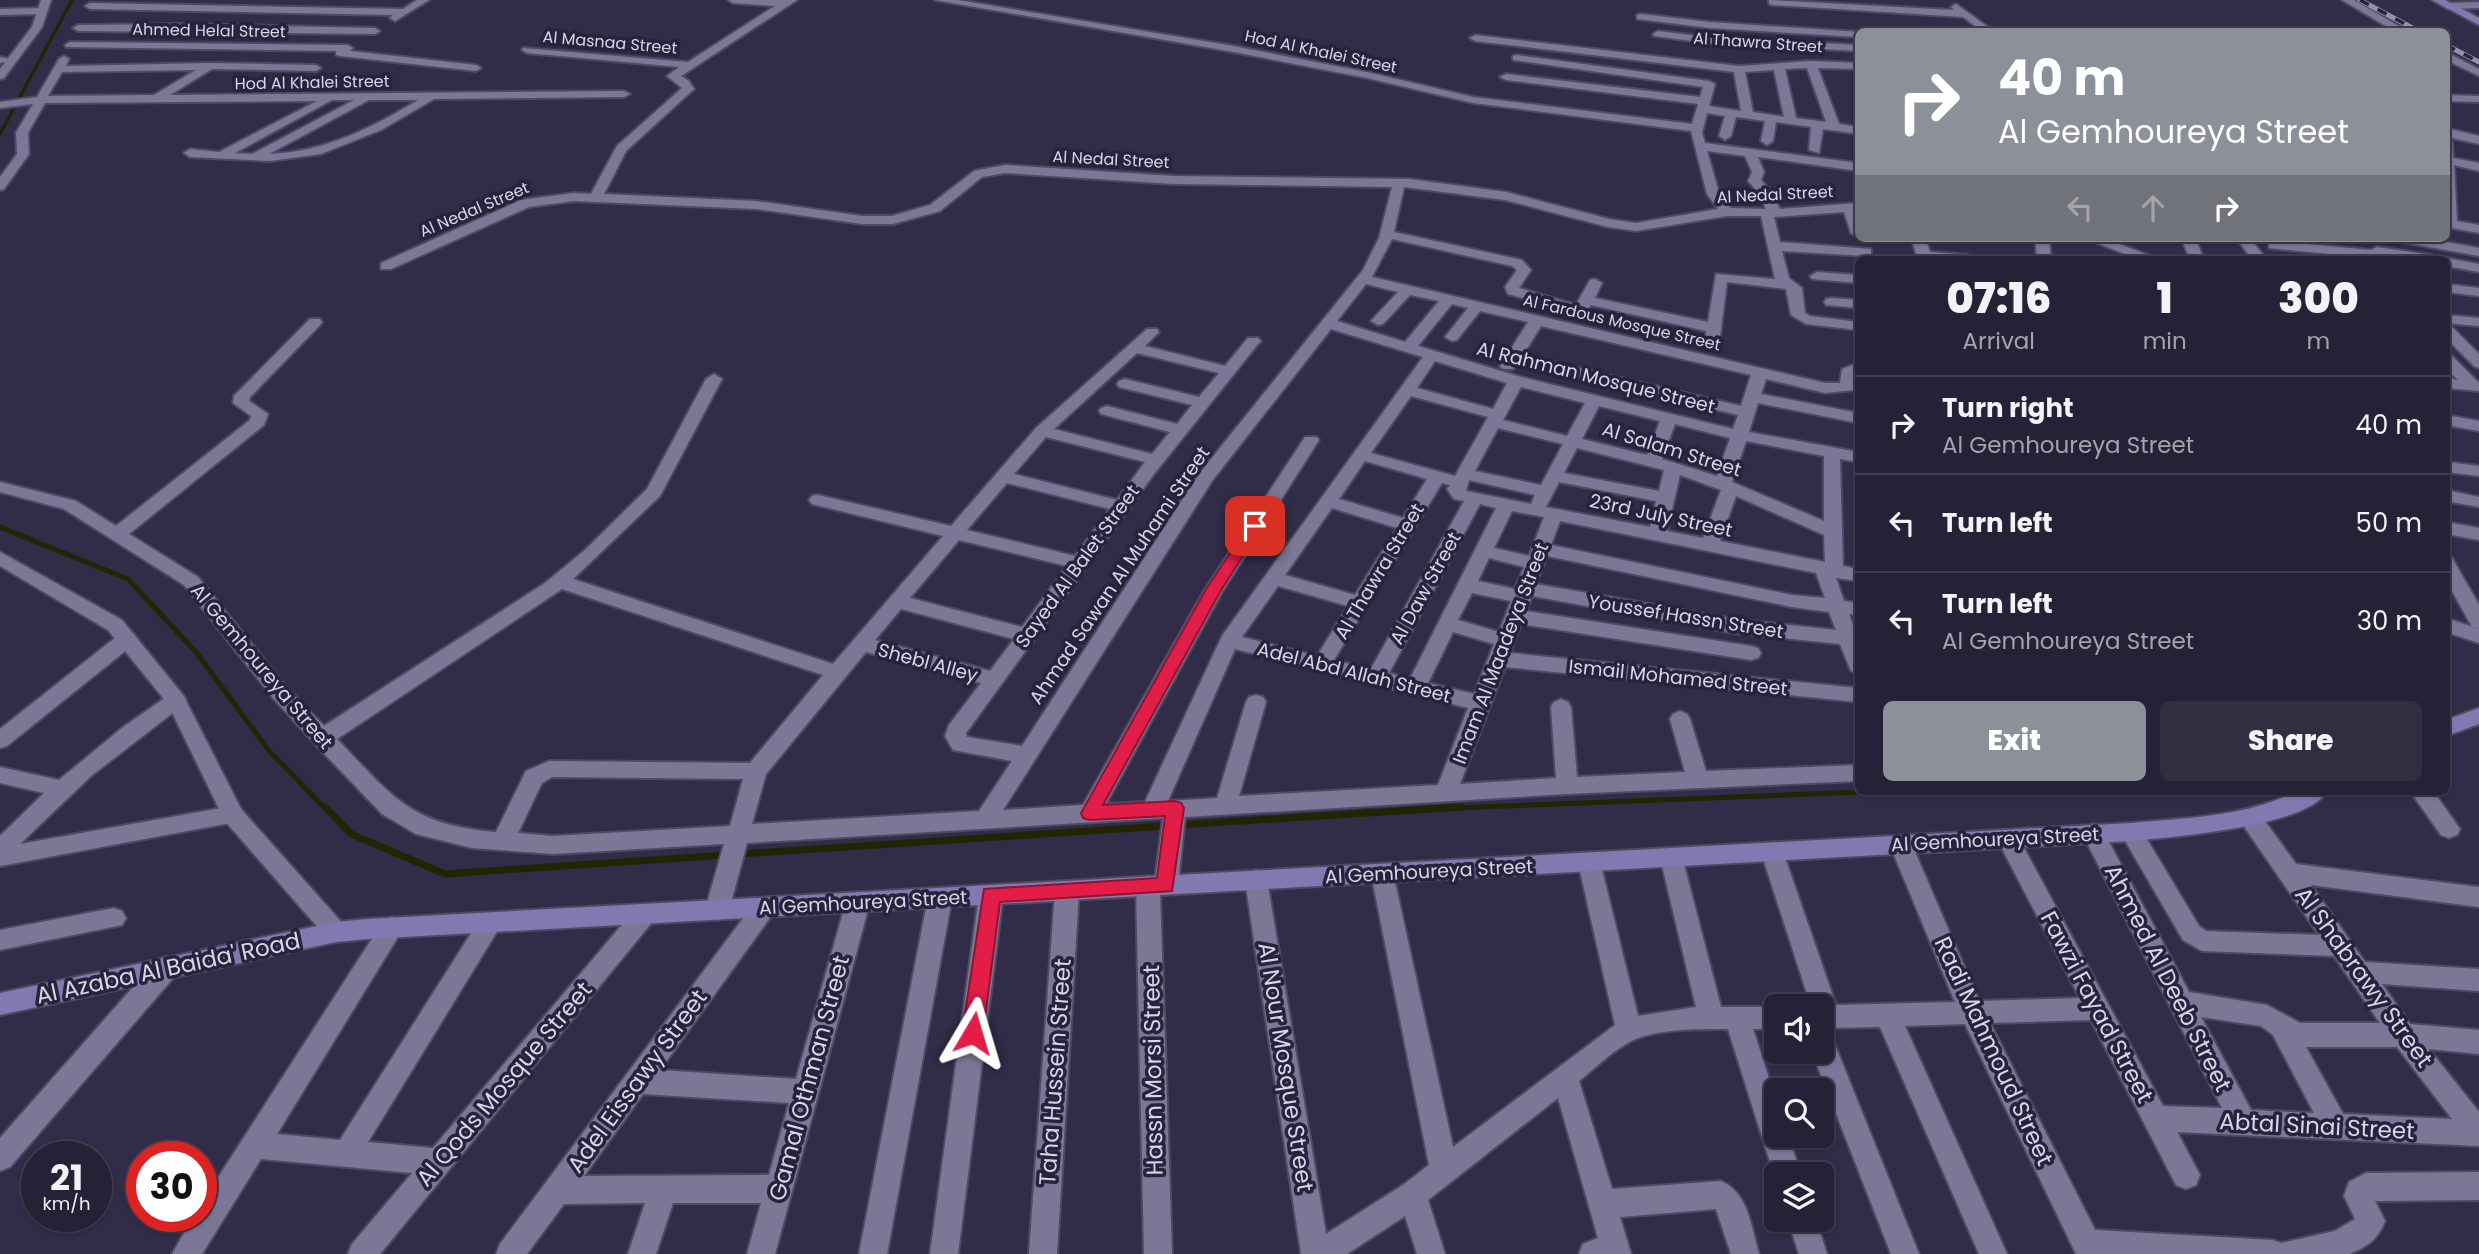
<!DOCTYPE html>
<style>
body{margin:0;font-family:Poppins,sans-serif;background:#312e42;color:#f1f3f6;height:100vh;display:flex;flex-direction:column;font-size:26px;white-space:nowrap}
*{box-sizing:border-box;margin:0}
p{font-size:23px;color:#a3a3ad}
.icon{flex:none;width:38px;height:38px;fill:none;stroke:currentColor;stroke-width:2;stroke-linecap:round;stroke-linejoin:round}
.map{position:relative;flex:1;overflow:hidden}
.details{position:absolute;left:1855px;top:256px;width:595px;height:539px;display:flex;flex-direction:column;background:#252136;border-radius:10px;box-shadow:0 2px 5px #0004,0 0 0 2px #423e51}
.details>*{flex:none}
.top-card{position:absolute;left:1855px;top:28px;width:595px;height:214px;border-radius:10px;box-shadow:0 2px 5px #0004,0 0 0 2px #423e51;background:#8c9099;color:#fff;overflow:hidden}
.controls{position:absolute;left:1764px;top:994px;display:grid;gap:14px}
.controls a{display:grid;place-items:center;width:70px;height:70px;border-radius:10px;background:#252136;box-shadow:0 2px 5px #0004,0 0 0 2px #423e51;font-size:35px}
.speed{position:absolute;left:21px;top:1141px;display:flex;gap:14px;font-size:35px;font-weight:700;text-align:center}
.speed>*{display:grid;place-content:center;width:91px;height:91px;border-radius:50%;background:#252136;box-shadow:0 2px 5px #0004,0 0 0 2px #423e51;line-height:1}
.speed small{font-size:18px;font-weight:400}
.speed .limit{border:10px solid #d22;background:#fff;color:#111}
.pin{position:absolute;display:grid;place-items:center;width:60px;height:60px;color:#fff;margin:-30px;border-radius:14px;box-shadow:0 4px 10px #0006}
.me{position:absolute;width:77px;margin:-38px;rotate:7deg;stroke-linejoin:round;filter:drop-shadow(0 0 5px #0008)}
.turn{display:flex;align-items:center;gap:24px;height:147px;padding:0 28px;font-size:32px}
.turn .icon{width:91px;height:91px;stroke-width:2.5}
.turn b{display:block;font-size:49px;line-height:60px}
.lanes{display:flex;align-items:center;height:66px;padding:0 28px;background:#0003;justify-content:center;gap:35px;direction:ltr}
.lanes .off{opacity:.35}
.eta{display:flex;justify-content:space-evenly;align-items:center;height:119px;text-align:center}
.eta b{font-size:42px;font-weight:800;line-height:49px}
.primary-button{display:flex;gap:14px;margin-top:auto;padding:14px 28px}
.primary-button a{flex:1;height:80px;border-radius:10px;background:#8c9099;color:#fff;font-size:28px;font-weight:800;line-height:80px;text-align:center}
.primary-button a+a{background:#312e42;color:#f1f3f6}
ul{padding:0;list-style:none}
li{display:flex;align-items:center;gap:21px;height:98px;padding:0 28px;border-top:2px solid #423e51}
li div{flex:1}
li b{display:block;font-size:26px}
li em{font-style:normal}
.map>svg:first-child{display:block}
.lines{fill:none;stroke-linecap:round;stroke-linejoin:round}
.stream-far2{stroke:#232401;stroke-width:3.5}
.stream-far1{stroke:#232401;stroke-width:5}
.stream{stroke:#232401;stroke-width:7}
.minor-casing{stroke:#4f4a62;stroke-width:4}
.tertiary-casing{stroke:#4f4a62;stroke-width:4}
.secondary-casing{stroke:#4f4a62;stroke-width:4}
.minor{fill:#7c7797;fill-rule:evenodd}
.tertiary{fill:#7c7797;fill-rule:evenodd}
.secondary{fill:#8478b0;fill-rule:evenodd}
.rail-casing{stroke:#9592a8;stroke-width:5}
.rail{stroke:#28223d;stroke-width:3.5;stroke-dasharray:10;stroke-linecap:butt}
.route{fill:#e11d48;stroke:#92132f;stroke-width:2}
.labels{text-anchor:middle;stroke-width:7;stroke-linejoin:round;paint-order:stroke}
.far-street-label{font-size:16px;fill:#d7d5e7;stroke:#28223d}
.street-label{font-size:19px;fill:#d7d5e7;stroke:#28223d}
.near-street-label{font-size:23px;fill:#d7d5e7;stroke:#28223d}
</style>
<div class="map">
<svg width="2479" height="1254" viewBox="0 0 2479 1254">
<rect width="100%" height="100%" fill="#312c48"/>
<g class="lines">
<path class="stream-far2" d="M0,134L72,0"/>
<path class="stream-far1" d="M0,527L128,579L196,652L270,752L326,809
M1428,809L1885,791"/>
<path class="stream" d="M325,807L351,834L445,874L726,855
M1179,825L1462,807
M739,854L1166,826"/>
<defs>
<path id="minor" d="M417,0H429L395,21L390,18L393,15L90,9L85,6L90,3L403,9Z
M728,0H797L681,76L689,81L694,89L626,151L604,194L756,201L862,216H892L930,205L974,171L1005,165L1174,176L1409,179L1506,192L1609,219L1636,223L1718,209L1707,194L1691,131L1473,103L1367,78L1228,51L935,0H958L1228,45L1367,72L1473,97L1692,124L1698,104L1506,80L1500,77L1506,74L1700,97L1703,87L1513,60V56L1517,55L1709,81L1715,84L1709,106L1741,111L1734,72L1475,41L1470,38L1475,35L1739,66L1811,61L1858,63V69L1818,68L1839,124L1858,127V134L1823,129L1819,153L1809,150L1811,127L1776,122L1773,141L1767,145L1761,141L1765,121L1736,117L1731,136L1725,140L1719,136L1725,116L1707,113L1702,133L1705,143L1858,163V171L1758,157L1764,172L1761,180L1770,190L1780,209L1858,203V237L1851,233L1844,212L1774,217L1780,242L1871,249V255L1866,256L1782,251L1789,278L1802,288L1805,313L1810,316L1858,322V330L1806,324L1791,315L1786,289L1727,282L1720,337L1713,341L1706,337V331L1591,305L1588,309L1573,312L1508,294L1505,287L1517,270L1512,266L1392,239L1372,277L1825,383H1840L1842,369L1858,363L1854,390L1825,393L1766,379L1761,394L1858,413V423L1758,403L1749,432L1858,452V462L1840,459L1843,566L1858,569V581L1836,578L1844,601L1858,603V615L1849,614L1858,638V673L1851,671L1840,644L1734,633L1532,596L1526,611L1751,646L1758,648L1761,653L1758,658L1751,660L1521,624L1510,653L1858,688V702L1505,667L1460,784L1556,778L1551,707L1554,702L1561,699L1568,702L1571,707L1577,777L1685,772L1670,719L1673,714L1680,711L1687,714L1690,719L1706,771L1858,765V781L1567,794L1185,817L1178,885L1174,892L1166,895L1160,892L1172,1254H1144L1136,886L1140,879L1148,876L1155,879L1163,818L747,843L729,910L725,917L717,920L709,917L705,910L724,844L553,854L472,848L416,834L382,814L315,744L273,698L184,585L64,509L0,492V482L76,501L116,526L250,420L251,416L233,403L234,396L310,319H320L322,322L320,325L250,397L249,401L268,414L264,425L129,534L198,577L287,688L324,726L545,583L585,550L647,489L706,379L714,374L722,379L660,496L573,579L833,664L943,536L812,504L809,500L812,496L818,495L951,526L1036,428L1147,329H1157L1159,332L1145,346L1225,366L1248,338H1258L1261,341L1258,344L1154,474L966,733L967,737L1022,746L1199,474L1363,270L1379,238L1392,187L1174,184L1005,173L982,177L940,211L893,224H862L756,209L574,201L529,207L391,269H381V263L521,200L574,193L591,194L617,146L682,88L667,76L679,67L527,53L522,50L523,48L688,62L775,6L733,3ZM1807,68L1826,122L1796,118L1785,69ZM1774,70L1784,117L1753,112L1745,72ZM1707,151L1745,156L1752,172L1748,181L1758,192L1766,209L1731,208L1719,193ZM1404,187L1505,200L1608,227L1636,231L1727,216H1761L1775,279L1716,274L1708,322L1595,298L1602,283L1595,279L1590,280L1577,303L1573,304L1519,288L1531,270L1522,260L1394,232ZM1366,284L1398,292L1371,321L1378,325L1383,324L1410,295L1439,301L1405,342L1337,321ZM1452,304L1468,308L1445,337L1452,341L1457,340L1480,311L1528,322L1500,366L1503,369H1513L1518,362L1738,415L1733,429L1521,377L1418,346ZM1541,326L1751,375L1741,406L1523,355ZM1331,329L1423,357L1222,636L1145,802L1106,804L1222,592L1319,440L1317,437H1305L1204,591L1083,805L1003,810L1212,481ZM1137,353L1219,373L1199,397L1125,379L1119,381L1117,384L1119,387L1192,405L1177,424L1107,406L1101,408L1099,411L1101,414L1170,432L1152,454L1054,429ZM1435,361L1507,383L1493,409L1417,388ZM1521,387L1585,403L1567,436L1503,420ZM1411,396L1488,417L1455,476L1371,453ZM1599,406L1660,421L1647,455L1582,439ZM1675,424L1730,438L1717,476L1662,459ZM1498,428L1563,444L1541,485L1475,471ZM1046,437L1145,462L1117,500L1014,474ZM1746,441L1824,456V521L1732,482ZM1577,448L1664,470L1659,491L1564,473ZM1365,461L1427,479L1403,518L1339,499ZM1680,475L1721,490L1703,538L1667,531ZM1469,480L1535,495L1531,504L1466,491ZM1559,482L1656,501L1650,527L1546,507ZM1007,483L1110,509L1075,556L967,530ZM1442,483L1450,485L1447,489L1454,499L1464,501L1371,669L1334,660ZM1736,496L1824,535L1825,562L1720,541ZM1480,504L1496,508L1410,679L1389,673ZM1332,508L1397,528L1355,595L1285,575ZM1512,511L1544,517L1529,556L1494,548ZM1560,521L1816,573L1825,598L1792,595L1551,545ZM959,540L1067,566L1022,627L910,598ZM1547,556L1792,607L1829,612L1836,630L1734,619L1536,584ZM1489,558L1524,567L1515,589L1478,581ZM1278,586L1348,606L1317,656L1242,637ZM562,589L823,675L750,763L549,761L526,771L496,832C410,825 393,797 337,739ZM1472,593L1511,601L1499,632L1458,620ZM901,609L1014,639L990,671L875,640ZM1453,632L1494,644L1474,694L1428,683ZM1235,649L1468,708L1438,785L1239,796L1266,702L1263,697L1256,695L1249,697L1246,702L1217,798L1168,801ZM866,652L981,683L949,725L945,736L953,750L1012,761L979,811L752,824L766,774ZM552,777L743,779L730,826L553,836L518,833L542,783Z
M1769,0L1954,10L1951,7L1956,4L1995,32H1983L1963,17L1773,5L1769,4Z
M2342,0H2354L2409,32H2396Z
M2479,2V8L2448,9L2443,6L2448,3Z
M0,9L43,8L48,11L43,14L0,15Z
M1641,14L1710,22L1861,32L1858,37L1710,28L1637,19V15Z
M176,24L375,28L380,31L375,34L78,31L73,28L78,25Z
M1658,31L1707,37L1858,45V51L1707,43L1654,36L1653,34Z
M70,42L348,45L353,48L350,51L476,65L481,68L476,71L340,56L336,55V51L66,47L65,45Z
M2446,52L2479,69V76L2446,60Z
M64,56L69,59L66,66L210,63L316,65L321,68L316,71L212,69L170,95L624,91L630,94L624,97L434,99L381,130L321,154L270,161L190,157L184,153L190,149L219,152L317,101L45,103L28,133L29,154L4,189L0,190V177L17,154L16,133L33,104L0,108V102L37,97L59,59ZM196,70L154,95L48,96L62,72ZM332,100H354L252,154L235,153ZM369,100H418C372,128 324,152 269,154Z
M0,57L15,60L0,63Z
M2446,95L2479,96V102L2446,101Z
M2446,128L2479,136V144L2452,138L2453,158L2479,163V171L2454,165L2457,221L2479,225V233L2446,227Z
M1911,238H1925L1930,252L1968,255L1975,259H1918Z
M2035,238H2049L2051,259H2037Z
M2084,238H2104L2158,259H2138Z
M2181,238H2195L2204,259H2190Z
M2236,238H2250L2266,259H2252Z
M2395,238H2424L2479,248V256L2402,242Z
M2274,241L2371,250L2377,247L2431,255L2438,259L2387,257L2380,259L2269,248V242Z
M2446,258L2479,264V272L2446,266V259H2441Z
M1817,272L1858,275V283L1812,279L1810,276Z
M2446,284L2479,288V296L2446,292Z
M1831,298L1858,300V308L1826,305L1824,302L1826,299Z
M2446,315L2479,318V326L2446,323Z
M2446,325L2451,326L2479,354V368L2474,366L2446,338Z
M2446,354L2451,355L2479,383V391L2446,388V378L2458,380L2446,368Z
M2446,415L2479,421V431L2446,425Z
M2446,462L2479,466V476L2446,472Z
M2446,490L2479,497V507L2446,501Z
M2446,522L2479,528V540L2446,534Z
M2446,556L2452,558L2479,605V629L2472,627L2446,580Z
M2446,618L2479,629V643L2446,632Z
M127,632L134,634L137,639L134,644L7,746L0,748V729L120,634Z
M176,693L183,695L186,700L183,705L91,776L20,844L233,806L241,809L244,815L241,821L0,866V836L44,793L0,783V767L59,780L122,728L169,695Z
M2410,791H2433L2460,829L2457,835L2449,838L2441,835Z
M2251,810L2259,813L2296,864L2479,887V907L2311,885L2365,962L2479,969V991L2382,984L2410,1024L2479,1030V1054L2429,1049L2479,1112V1146L2177,1132L2200,1175L2196,1185L2186,1189L2176,1185L2091,1020L1990,1023L2095,1230L2273,1240L2281,1243L2335,1231L2355,1219L2344,1196L2349,1182L2366,1173L2479,1172V1200L2375,1201L2385,1221C2378,1239 2367,1247 2349,1254H2076L1965,1024L1905,1026L2007,1254H1979L1880,1027L1822,1028V1006H1811L1761,852L1764,845L1772,843L1780,845L1783,852L1836,1005L1955,1002L1890,845L1893,839L1901,836L1909,839L1912,845L1979,1001L2080,998L1997,839L2000,833L2008,830L2016,833L2163,1106L2222,1108L2082,833L2085,827L2093,824L2101,827L2189,992L2267,1005L2300,1023H2380L2334,956L2202,951L2183,940L2120,832L2123,826L2131,823L2139,826L2199,926L2206,931L2319,935L2243,825L2240,819L2243,813ZM2201,1017L2261,1026L2273,1035L2314,1113L2251,1110ZM2306,1047H2397L2452,1119L2343,1114Z
M1671,848L1679,850L1682,857L1721,1007H1776V1029H1753L1776,1100V1136H1788L1801,1174H1776V1181L1728,1029C1700,1029 1651,1028 1626,1044C1609,1054 1594,1069 1579,1081L1612,1189L1721,1181C1749,1193 1751,1228 1759,1254H1731L1716,1209L1620,1217L1631,1254H1579L1583,1244L1598,1238L1558,1098L1428,1200L1445,1254H1417L1405,1216L1347,1254H1301L1245,880L1248,873L1256,870L1264,873L1267,880L1326,1234L1403,1185L1429,1165L1371,873L1374,866L1382,864L1390,866L1393,873L1453,1147L1615,1025L1578,862L1581,855L1589,853L1597,855L1600,862L1638,1016L1696,1007L1660,857L1663,850Z
M1067,881L1075,884L1079,891L1057,1254H1029L1055,891L1059,884Z
M991,885L999,888L1003,895L958,1254H930L979,895L983,888Z
M940,888L948,891L952,898L887,1254H859L928,898L932,891Z
M858,892L866,895L870,902L775,1254H747L761,1203H673L656,1254H628L645,1203L564,1204L527,1254H496L500,1244L756,901L764,898L772,901L776,908L772,915L660,1070L796,1079L846,902L850,895ZM643,1094L789,1103L769,1175L584,1176Z
M645,904L653,907L657,914L653,921L380,1254H348L352,1244L412,1173L261,1159L202,1254H172L194,1216H201V1204L384,920L392,917L400,920L404,927L277,1134L340,1140L482,916L490,913L498,916L502,923L498,930L368,1142L433,1148L637,907Z
M114,908L122,911L126,918L122,925L0,950V930Z
M166,957L175,960L178,968L175,976L10,1167L0,1171V1138L157,960Z
M1822,1033L1831,1037L1835,1045L1919,1254H1891L1812,1052H1822Z
M1788,1220H1816L1827,1254H1799Z"/>
<path id="tertiary" d="M41,0H51L42,27L4,78L0,79V69L32,27Z
M0,552L122,620L183,695L241,809L344,925L348,932L344,939L336,942L328,939L225,821L168,704L108,630L0,566Z"/>
<path id="secondary" d="M2432,0H2445L2479,18V25Z
M2479,708V724L2446,736V720Z
M2297,791H2327C2308,827 2170,837 2131,841L367,939L336,942L0,1015V993L336,922L367,919L2131,823C2186,818 2246,817 2297,791Z"/>
</defs>
<use href="#minor" class="minor-casing"/>
<use href="#tertiary" class="tertiary-casing"/>
<use href="#secondary" class="secondary-casing"/>
<use href="#minor" class="minor"/>
<use href="#tertiary" class="tertiary"/>
<use href="#secondary" class="secondary"/>
<defs>
<path id="rail" d="M2360,0L2420,32
M2446,45L2479,62"/>
</defs>
<use href="#rail" class="rail-casing"/>
<use href="#rail" class="rail"/>
</g>
<path class="route" d="M1255,521L1262,526L1220,592L1103,805L1175,801L1181,803L1184,808L1172,891L1000,902L983,1033L980,1040L973,1043L965,1040L962,1033L984,889L1157,878L1165,816L1090,820L1083,818L1081,813L1205,591L1250,523Z"/>
<g class="labels">
<g class="far-street-label">
<text transform="translate(209 30) rotate(1)" y="6">Ahmed Helal Street</text>
<text transform="translate(610 42) rotate(5)" y="6">Al Masnaa Street</text>
<text transform="translate(1758 42) rotate(4)" y="6">Al Thawra Street</text>
<text transform="translate(1321 51) rotate(12)" y="6">Hod Al Khalei Street</text>
<text transform="translate(312 82) rotate(-1)" y="6">Hod Al Khalei Street</text>
<text transform="translate(1111 159) rotate(3)" y="6">Al Nedal Street</text>
<text transform="translate(1775 194) rotate(-3)" y="6">Al Nedal Street</text>
<text transform="translate(474 209) rotate(-23)" y="6">Al Nedal Street</text>
<text transform="translate(1622 322) rotate(13)" y="6">Al Fardous Mosque Street</text>
</g>
<g class="street-label">
<text transform="translate(1596 377) rotate(14)" y="7">Al Rahman Mosque Street</text>
<text transform="translate(1672 449) rotate(17)" y="7">Al Salam Street</text>
<text transform="translate(1661 515) rotate(12)" y="7">23rd July Street</text>
<text transform="translate(1077 566) rotate(-54)" y="7">Sayed Al Balet Street</text>
<text transform="translate(1379 571) rotate(-59)" y="7">Al Thawra Street</text>
<text transform="translate(1119 575) rotate(-56)" y="7">Ahmad Sawan Al Muhami Street</text>
<text transform="translate(1425 588) rotate(-61)" y="7">Al Daw Street</text>
<text transform="translate(1686 616) rotate(9)" y="7">Youssef Hassn Street</text>
<text transform="translate(1500 653) rotate(-69)" y="7">Imam Al Maadeya Street</text>
<text transform="translate(928 662) rotate(15)" y="7">Shebl Alley</text>
<text transform="translate(262 666) rotate(50)" y="7">Al Gemhoureya Street</text>
<text transform="translate(1354 672) rotate(14)" y="7">Adel Abd Allah Street</text>
<text transform="translate(1678 677) rotate(6)" y="7">Ismail Mohamed Street</text>
<text transform="translate(1995 839) rotate(-3)" y="7">Al Gemhoureya Street</text>
<text transform="translate(1429 871) rotate(-3)" y="7">Al Gemhoureya Street</text>
<text transform="translate(863 902) rotate(-3)" y="7">Al Gemhoureya Street</text>
</g>
<g class="near-street-label">
<text transform="translate(168 968) rotate(-12)" y="8">Al Azaba Al Baida' Road</text>
<text transform="translate(2364 977) rotate(54)" y="8">Al Shabrawy Street</text>
<text transform="translate(2168 978) rotate(63)" y="8">Ahmed Al Deeb Street</text>
<text transform="translate(2097 1007) rotate(62)" y="8">Fawzi Fayad Street</text>
<text transform="translate(1994 1051) rotate(65)" y="8">Radi Mahmoud Street</text>
<text transform="translate(1286 1067) rotate(81)" y="8">Al Nour Mosque Street</text>
<text transform="translate(1153 1070) rotate(-91)" y="8">Hassn Morsi Street</text>
<text transform="translate(1055 1072) rotate(-86)" y="8">Taha Hussein Street</text>
<text transform="translate(809 1078) rotate(-75)" y="8">Gamal Othman Street</text>
<text transform="translate(637 1081) rotate(-54)" y="8">Adel Eissawy Street</text>
<text transform="translate(504 1084) rotate(-50)" y="8">Al Qods Mosque Street</text>
<text transform="translate(2317 1126) rotate(3)" y="8">Abtal Sinai Street</text>
</g>
</g>
</svg>
<div class="controls">
<a><svg class="icon" aria-label="sound" viewBox="0 0 24 24"><path d="M4 9h4l5-4v14l-5-4H4zM17 9q2 3 0 6"/></svg></a>
<a><svg class="icon" aria-label="search" viewBox="0 0 24 24"><circle cx="10" cy="10" r="6"/><path d="M15 15l6 6"/></svg></a>
<a><svg class="icon" aria-label="layers" viewBox="0 0 24 24"><path d="M12 4l9 5-9 5-9-5zM3 14l9 5 9-5"/></svg></a>
</div>
<div class="speed"><div>21<small>km/h</small></div><div class="limit">30</div></div>
<div class="pin" style="left:1255px;top:526px;background:#d93025"><svg class="icon" aria-label="arrive" viewBox="0 0 24 24"><path d="M6 21V4h12l-3 4 3 4H6"/></svg></div>
<svg class="me" style="left:973px;top:1033px" viewBox="-20 -20 40 40"><path d="M0-17L14 15 0 8-14 15z" fill="#e11d48" stroke="#fff" stroke-width="4"/></svg>
<div class="top-card">
<div class="turn"><svg class="icon" aria-label="right" viewBox="0 0 24 24"><path d="M7 20v-9h11M14 6l5 5-5 5"/></svg><div><b>40 m</b>Al Gemhoureya Street</div></div>
<div class="lanes"><svg class="icon off" aria-label="left" viewBox="0 0 24 24"><path d="M17 20v-9H6M10 6l-5 5 5 5"/></svg><svg class="icon off" aria-label="ahead" viewBox="0 0 24 24"><path d="M12 20V5M6 11l6-6 6 6"/></svg><svg class="icon" aria-label="right" viewBox="0 0 24 24"><path d="M7 20v-9h11M14 6l5 5-5 5"/></svg></div>
</div>
<section class="details">
<div class="eta">
<div><b>07:16</b><p>Arrival</p></div>
<div><b>1</b><p>min</p></div>
<div><b>300</b><p>m</p></div>
</div>
<ul>
<li><svg class="icon" aria-label="right" viewBox="0 0 24 24"><path d="M7 20v-9h11M14 6l5 5-5 5"/></svg><div><b>Turn right</b><p>Al Gemhoureya Street</p></div><em>40 m</em></li>
<li><svg class="icon" aria-label="left" viewBox="0 0 24 24"><path d="M17 20v-9H6M10 6l-5 5 5 5"/></svg><div><b>Turn left</b></div><em>50 m</em></li>
<li><svg class="icon" aria-label="left" viewBox="0 0 24 24"><path d="M17 20v-9H6M10 6l-5 5 5 5"/></svg><div><b>Turn left</b><p>Al Gemhoureya Street</p></div><em>30 m</em></li>
</ul>
<div class="primary-button"><a>Exit</a><a>Share</a></div>
</section>
</div>
